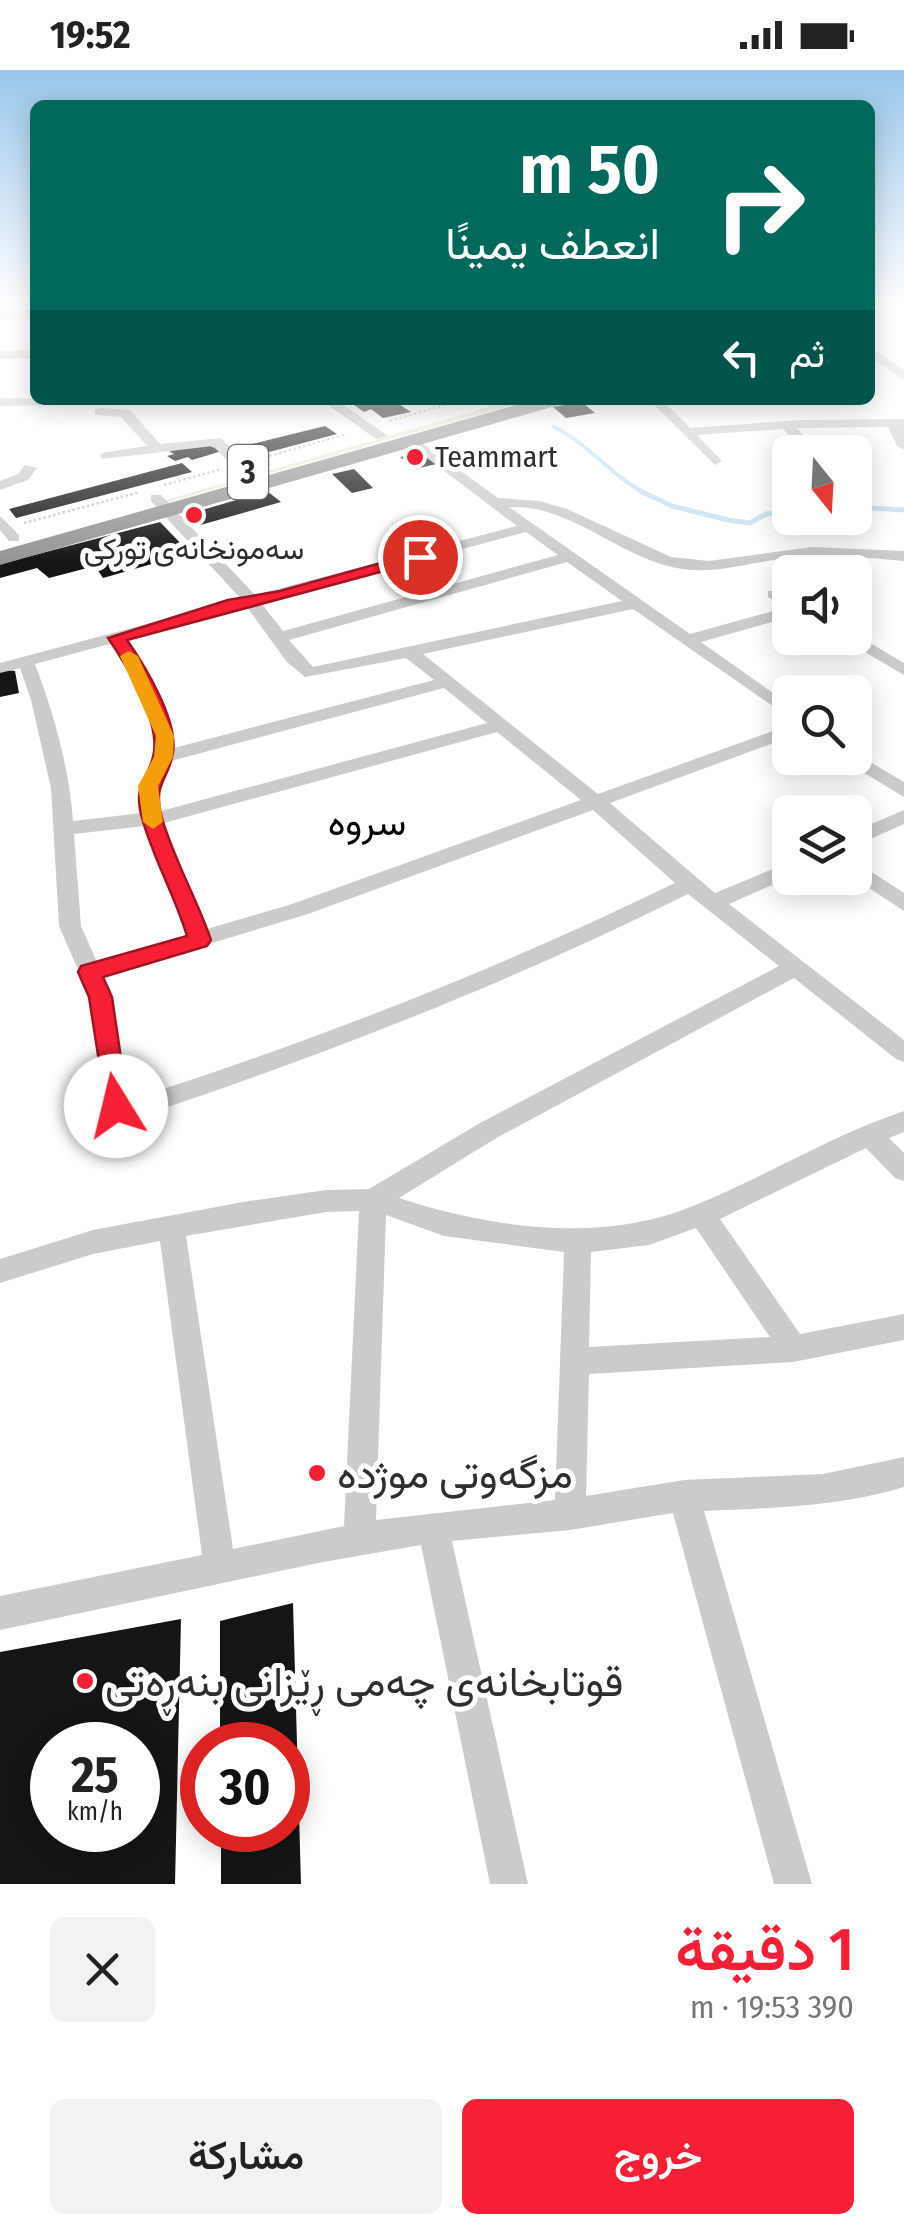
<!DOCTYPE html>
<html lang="ar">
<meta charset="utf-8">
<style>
body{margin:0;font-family:"Fira Sans Condensed",Vazirmatn,sans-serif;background:#f2f2f2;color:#222;direction:rtl;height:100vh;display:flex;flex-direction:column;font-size:38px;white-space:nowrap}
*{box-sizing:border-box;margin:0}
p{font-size:32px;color:#767676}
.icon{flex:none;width:55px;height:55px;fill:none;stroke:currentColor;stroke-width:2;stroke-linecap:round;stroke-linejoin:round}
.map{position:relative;height:1814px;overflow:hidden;direction:ltr}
.drawer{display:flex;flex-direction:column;background:#fff;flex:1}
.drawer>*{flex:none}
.hud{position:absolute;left:30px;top:30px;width:845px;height:305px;border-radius:15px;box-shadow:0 5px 25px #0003;direction:rtl;background:#00695c;color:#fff;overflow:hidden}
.needle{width:65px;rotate:162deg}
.tools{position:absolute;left:772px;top:365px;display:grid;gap:20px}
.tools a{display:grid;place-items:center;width:100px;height:100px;border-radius:15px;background:#fff;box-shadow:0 5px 25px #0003;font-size:50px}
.speed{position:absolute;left:30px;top:1652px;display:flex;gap:20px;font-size:50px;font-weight:700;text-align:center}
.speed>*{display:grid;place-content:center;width:130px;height:130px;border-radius:50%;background:#fff;box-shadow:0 5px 25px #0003;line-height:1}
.speed small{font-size:25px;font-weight:400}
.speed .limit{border:15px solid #d22;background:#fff;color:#111}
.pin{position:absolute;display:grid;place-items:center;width:85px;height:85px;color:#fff;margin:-42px;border:5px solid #fff;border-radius:50%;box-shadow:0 2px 10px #0007}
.me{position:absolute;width:110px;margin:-55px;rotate:351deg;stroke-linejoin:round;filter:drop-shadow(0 0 8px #0008)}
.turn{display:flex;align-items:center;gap:35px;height:210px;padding:0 50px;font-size:45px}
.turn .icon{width:130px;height:130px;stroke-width:2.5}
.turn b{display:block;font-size:70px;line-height:85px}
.then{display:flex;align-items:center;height:95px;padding:0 50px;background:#0003;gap:20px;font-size:38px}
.round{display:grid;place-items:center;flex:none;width:105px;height:105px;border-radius:15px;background:#f2f2f2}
.headline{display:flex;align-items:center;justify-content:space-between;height:170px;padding:0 50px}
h1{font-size:60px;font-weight:600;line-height:75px;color:#f61f36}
.action{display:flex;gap:20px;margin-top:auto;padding:20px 50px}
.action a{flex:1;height:115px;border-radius:15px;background:#f61f36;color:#fff;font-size:40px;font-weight:600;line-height:115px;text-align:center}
.action a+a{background:#f2f2f2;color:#222}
.status{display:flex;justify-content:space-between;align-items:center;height:70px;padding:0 50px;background:#fff;direction:ltr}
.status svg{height:28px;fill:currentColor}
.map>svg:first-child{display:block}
.green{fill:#e5edda}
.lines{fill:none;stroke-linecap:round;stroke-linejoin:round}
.stream-far1{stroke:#c4e0ef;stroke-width:4}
.stream{stroke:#c4e0ef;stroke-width:5}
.building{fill:#151515;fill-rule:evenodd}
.path{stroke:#cbcbcb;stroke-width:2.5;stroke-dasharray:2.5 2.5;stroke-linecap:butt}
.minor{fill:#cbcbcb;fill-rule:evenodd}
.major{fill:#a6a6a6;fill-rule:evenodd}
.highway{fill:#959595;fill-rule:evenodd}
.route{fill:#f61f36;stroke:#a01423;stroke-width:2.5}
.slow{fill:#f59e0b}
.poi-dot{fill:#f61f36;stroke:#fff;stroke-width:4}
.labels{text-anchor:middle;stroke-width:10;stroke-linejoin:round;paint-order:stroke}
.far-poi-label{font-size:30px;fill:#2e2e2e;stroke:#fff;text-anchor:start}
.shield{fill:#fff;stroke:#6d6d6d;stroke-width:2.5}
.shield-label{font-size:32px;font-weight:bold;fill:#2e2e2e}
.neighbourhood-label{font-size:38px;fill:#000;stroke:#fff}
.near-poi-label{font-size:42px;fill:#2e2e2e;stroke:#fff;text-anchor:start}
</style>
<div class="status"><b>19:52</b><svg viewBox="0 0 49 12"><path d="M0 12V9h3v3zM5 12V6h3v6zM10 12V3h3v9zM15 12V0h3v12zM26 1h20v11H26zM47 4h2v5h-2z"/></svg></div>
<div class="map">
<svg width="904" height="1814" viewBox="0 0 904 1814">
<rect width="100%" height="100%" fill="#fff"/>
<path class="green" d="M513,330H529L165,433L166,430Z"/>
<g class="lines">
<path class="stream-far1" d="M554,357C589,374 610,405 645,423"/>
<path class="stream" d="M640,421L672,436L728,450L750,453L766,444L790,443
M855,437L904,440"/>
</g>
<path class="building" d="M347,330H393L411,342L383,348L371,339L364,342Z
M582,332L595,343L566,348L553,337Z
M325,356L337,364L243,389L232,379Z
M201,372L222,381L192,390L188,387L175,391L167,386L174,384L169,381Z
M420,383L436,394L416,399L400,387Z
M182,393L192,402L16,448L9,439Z
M354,399L373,418L352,423L332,404Z
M267,421L281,432L197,456L185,445Z
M160,452L190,483L103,508L95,496L49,508L37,498L0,508V494Z
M5,600L15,601L19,623L0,627V601Z
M293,1533L301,1814H221V1760H288V1675H220V1551Z
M181,1549L175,1814H0V1582ZM52,1675H138V1760H52Z"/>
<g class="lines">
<path class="path" d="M889,241L903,238
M390,351L462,330
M255,390L347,364
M164,415L222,399
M24,453L140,422"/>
<path class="minor" d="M870,277L904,300V310L870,287Z
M35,280V288L0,289V281Z
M0,328L128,330L122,334L0,336Z
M321,330H336L388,366L376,369Z
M649,330H662L690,358L801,350L904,349V380L897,376L888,357L797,358L819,382H805L783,359L697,365L722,391L715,395Z
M100,338L130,340L160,374L221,368L254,403L242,406L213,376L101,389V383L147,376L121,347L95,345V339Z
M415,368L498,428L540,431L567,439L671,487L709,491L812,477L904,481V491C863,487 822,484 781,489C748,493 715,504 682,499C621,490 572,434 509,437L690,564L788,537L768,527V521H780L790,526V547L701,572L790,635V648L633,539L423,584L598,724L790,655V667L610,733L715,823L790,792V807L729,834L904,970V992L896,989L794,908L498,1067L399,1128C491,1158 601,1174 693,1136C765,1107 830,1066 904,1041V1062L889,1068L904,1083V1111L895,1108L866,1078L720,1149L800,1264L904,1244V1270L793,1292L589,1304L586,1426L684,1410L823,1404L904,1387V1417C838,1437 772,1438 704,1441L812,1814H774L673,1443L570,1460L452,1471L528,1814H490L421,1475L323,1492L0,1560V1526L202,1485L160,1171L93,1184L0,1213V1189L93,1160L243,1132L326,1120L369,1119L480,1053L779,896L688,824C509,913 325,985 135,1048L107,1043L90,927L59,856L51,718L31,630L20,598L0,603V593L241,529L151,431V425H161L255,525L517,456L410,375V369ZM526,462L558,485L283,561L261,533ZM567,492L622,531L313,597L289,570ZM247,537L287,592L305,607L406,588L434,610L174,678V667L146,598L127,569ZM113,573C128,598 160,654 155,683C149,713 137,704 142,743L73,751C69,697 54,644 35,594ZM444,618L487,653L161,741L158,716L171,691ZM497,662L581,730L292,834L207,859L164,753ZM593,740L675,813C500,898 320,969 135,1028L127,1027L112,927L103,906L308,844ZM145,756L175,827L187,865L97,892L81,856L74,764ZM359,1141L344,1456L233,1479L186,1166L326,1142ZM386,1145L444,1166L564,1182L555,1430L376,1450ZM696,1158L770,1267L589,1277L591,1182L649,1175Z
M25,395L37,398L28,410L0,420V411L18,404Z
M0,446L19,465V471H9L0,460Z
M855,564L904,593V605L841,568H855Z
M855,683L904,712V727L846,692L844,688H855Z
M904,740V754L855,776V761Z
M855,791L904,823V841L854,808Z"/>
<path class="major" d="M0,239L35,240V250L0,249Z"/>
<path class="highway" d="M870,238H880L870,243Z
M534,330H564L562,334L0,495V481Z"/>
</g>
<linearGradient id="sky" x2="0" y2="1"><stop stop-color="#99c6eb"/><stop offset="0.48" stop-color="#fff"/><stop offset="1" stop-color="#fff" stop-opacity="0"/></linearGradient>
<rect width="904" height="492" fill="url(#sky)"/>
<path class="route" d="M420,482L427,487L425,490L127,570C145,596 178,650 173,682C169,711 152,712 162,748C173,788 197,829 211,870L207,876L103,907L112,927L128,1036L125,1043H107L89,927L78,902L81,896L187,866C175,826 153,788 142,748C132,712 150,710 154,682C159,649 126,594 108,568L228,530L280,521Z"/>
<path class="slow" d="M129,581L138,586L174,666L173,687L158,716L163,752L153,759L143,752L138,716L154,687L156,666L120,586Z"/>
<g class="poi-dot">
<circle cx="415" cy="387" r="10"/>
<circle cx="194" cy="445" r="10"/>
<circle cx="317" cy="1403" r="10"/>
<circle cx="85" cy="1611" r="10"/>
</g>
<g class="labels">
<g class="far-poi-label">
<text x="435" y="397">Teammart</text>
<text x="194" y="489" text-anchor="middle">سەمونخانەی تورکی</text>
</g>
<rect class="shield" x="228" y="375" width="40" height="54" rx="8"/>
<g class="shield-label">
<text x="248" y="413">3</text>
</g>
<g class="neighbourhood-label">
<text x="367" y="765">سروە</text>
</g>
<g class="near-poi-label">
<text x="337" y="1418">مزگەوتی موژدە</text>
<text x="105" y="1626">قوتابخانەی چەمی ڕێزانی بنەڕەتی</text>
</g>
</g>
</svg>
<div class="tools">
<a><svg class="needle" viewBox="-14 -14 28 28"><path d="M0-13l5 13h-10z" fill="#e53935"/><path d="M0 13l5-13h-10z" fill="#767676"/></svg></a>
<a><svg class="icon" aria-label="sound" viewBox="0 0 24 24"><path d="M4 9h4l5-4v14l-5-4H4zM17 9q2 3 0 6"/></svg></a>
<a><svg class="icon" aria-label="search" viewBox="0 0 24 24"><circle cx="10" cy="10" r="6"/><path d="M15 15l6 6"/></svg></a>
<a><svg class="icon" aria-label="layers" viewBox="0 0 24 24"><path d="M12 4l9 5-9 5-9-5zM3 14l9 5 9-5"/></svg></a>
</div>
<div class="speed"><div>25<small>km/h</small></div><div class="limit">30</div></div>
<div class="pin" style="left:420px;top:487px;background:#d93025"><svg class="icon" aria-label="arrive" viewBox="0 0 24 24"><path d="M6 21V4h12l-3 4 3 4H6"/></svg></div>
<svg class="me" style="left:116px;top:1036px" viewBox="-20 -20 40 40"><circle r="19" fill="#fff"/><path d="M0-13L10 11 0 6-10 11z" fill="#f61f36"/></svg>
<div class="hud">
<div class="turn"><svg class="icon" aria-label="right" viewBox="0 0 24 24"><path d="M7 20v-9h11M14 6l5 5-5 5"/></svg><div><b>50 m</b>انعطف يمينًا</div></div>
<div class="then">ثم<svg class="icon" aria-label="left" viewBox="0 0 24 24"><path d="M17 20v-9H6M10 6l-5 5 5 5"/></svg></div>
</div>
</div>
<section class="drawer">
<div class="headline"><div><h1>1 دقيقة</h1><p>390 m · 19:53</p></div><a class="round"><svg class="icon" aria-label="close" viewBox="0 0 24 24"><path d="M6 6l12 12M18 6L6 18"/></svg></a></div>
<div class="action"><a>خروج</a><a>مشاركة</a></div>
</section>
